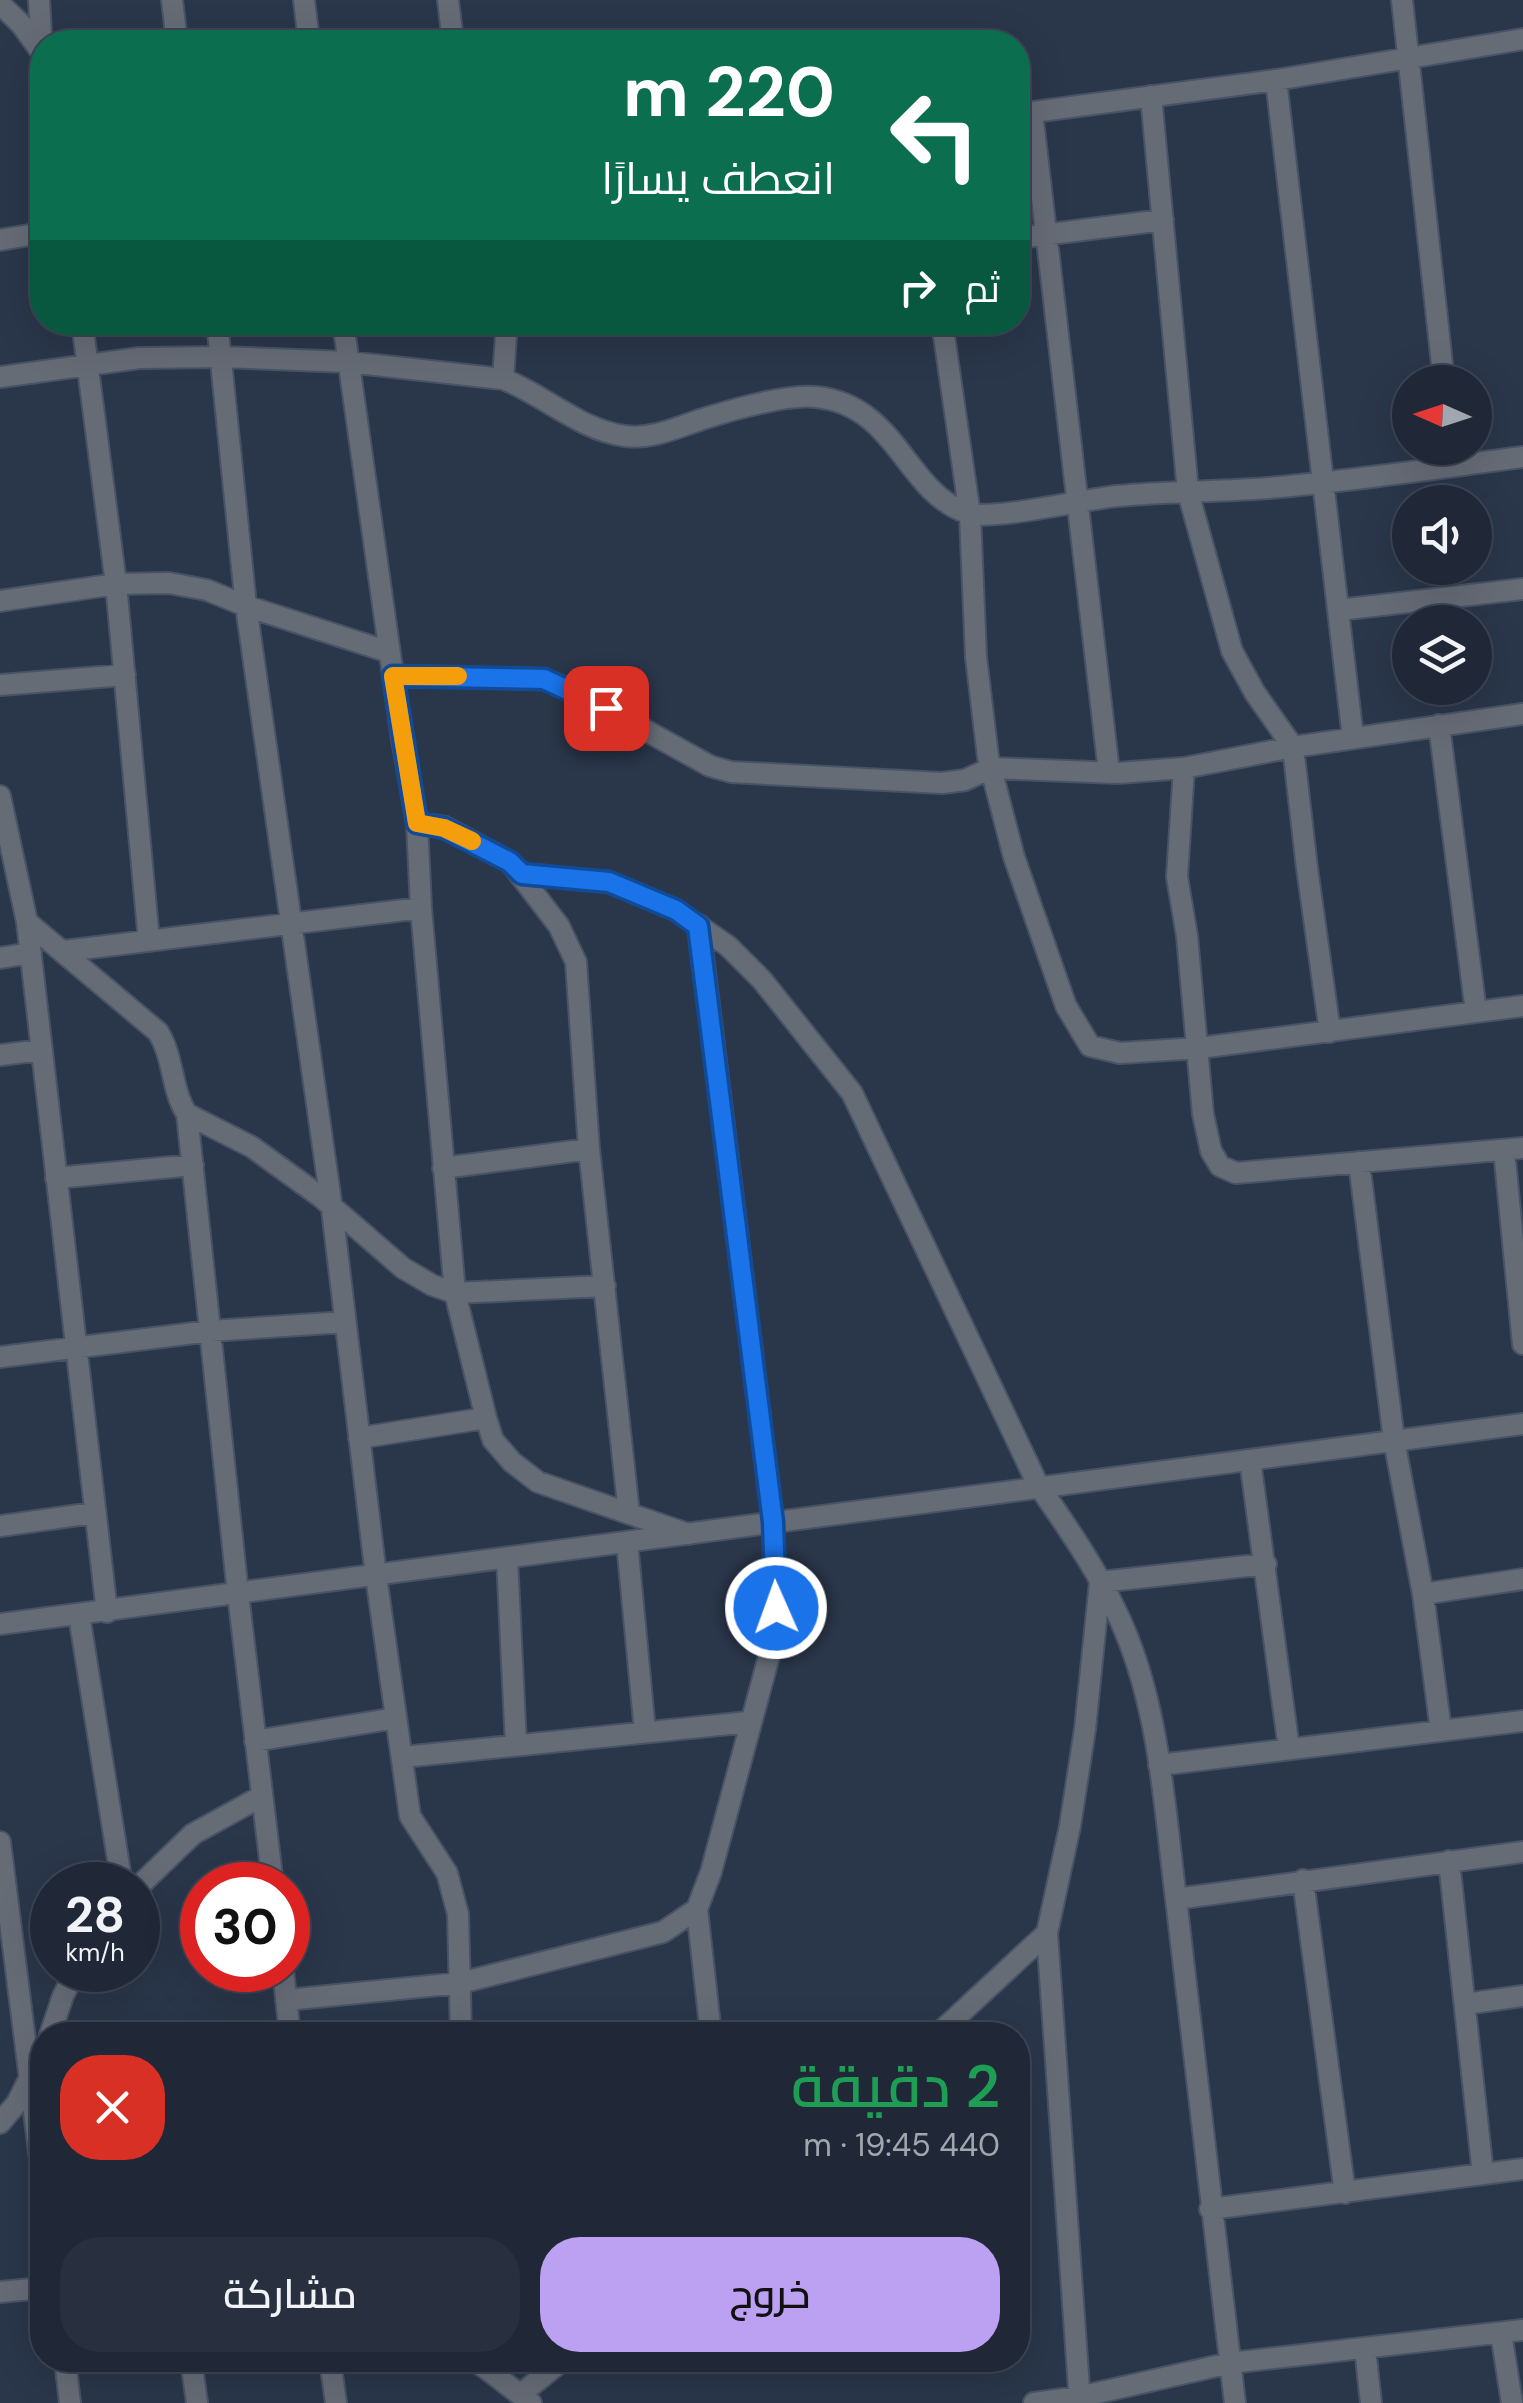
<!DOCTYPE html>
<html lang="ar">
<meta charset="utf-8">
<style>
body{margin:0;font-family:"DM Sans",Cairo,sans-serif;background:#283040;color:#f1f3f6;direction:rtl;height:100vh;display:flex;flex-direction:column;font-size:38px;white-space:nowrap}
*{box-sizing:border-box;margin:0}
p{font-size:32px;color:#a2a6ae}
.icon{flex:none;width:55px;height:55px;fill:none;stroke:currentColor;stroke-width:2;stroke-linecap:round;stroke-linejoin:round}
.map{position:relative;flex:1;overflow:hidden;direction:ltr}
.details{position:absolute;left:30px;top:2022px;width:1000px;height:350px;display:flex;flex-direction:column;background:#202838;border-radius:40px;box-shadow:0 10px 40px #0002,0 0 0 2px #3d4453;direction:rtl}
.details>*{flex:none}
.guide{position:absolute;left:30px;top:30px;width:1000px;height:305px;border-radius:40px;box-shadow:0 10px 40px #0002,0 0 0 2px #3d4453;direction:rtl;background:#0b6e4f;color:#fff;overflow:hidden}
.needle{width:65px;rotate:273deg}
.fabs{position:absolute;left:1392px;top:365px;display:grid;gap:20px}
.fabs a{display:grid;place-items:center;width:100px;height:100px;border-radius:50%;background:#202838;box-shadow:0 10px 40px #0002,0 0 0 2px #3d4453;font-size:50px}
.speed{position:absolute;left:30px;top:1862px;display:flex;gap:20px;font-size:50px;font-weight:700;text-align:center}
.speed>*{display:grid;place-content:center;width:130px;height:130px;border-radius:50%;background:#202838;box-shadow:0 10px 40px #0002,0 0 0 2px #3d4453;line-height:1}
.speed small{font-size:25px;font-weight:400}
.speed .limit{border:15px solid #d22;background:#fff;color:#111}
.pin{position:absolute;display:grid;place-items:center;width:85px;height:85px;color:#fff;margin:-42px;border-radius:20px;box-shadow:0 5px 15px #0006}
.me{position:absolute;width:110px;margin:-55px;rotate:358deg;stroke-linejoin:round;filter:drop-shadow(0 0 8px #0008)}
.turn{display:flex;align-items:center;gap:35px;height:210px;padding:0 30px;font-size:45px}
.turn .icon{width:130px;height:130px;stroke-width:2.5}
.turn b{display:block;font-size:70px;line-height:85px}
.then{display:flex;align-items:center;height:95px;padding:0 30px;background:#0003;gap:20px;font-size:38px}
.round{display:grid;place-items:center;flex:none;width:105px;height:105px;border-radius:40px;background:#283040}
.head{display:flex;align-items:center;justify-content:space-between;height:170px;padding:0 30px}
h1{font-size:60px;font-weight:600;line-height:75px;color:#1e9e55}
.cta{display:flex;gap:20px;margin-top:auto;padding:20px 30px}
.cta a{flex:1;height:115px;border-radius:40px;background:#bca0f2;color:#111;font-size:40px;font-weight:600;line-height:115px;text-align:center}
.cta a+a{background:#283040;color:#f1f3f6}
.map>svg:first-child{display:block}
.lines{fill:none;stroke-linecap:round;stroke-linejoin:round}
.minor-casing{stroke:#485466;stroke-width:24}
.tertiary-casing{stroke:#485466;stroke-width:24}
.minor{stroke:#666c76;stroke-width:20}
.tertiary{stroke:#666c76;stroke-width:20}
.route-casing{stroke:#114b97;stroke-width:25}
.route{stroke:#1a73e8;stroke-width:18}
.slow{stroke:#f59e0b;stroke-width:18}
</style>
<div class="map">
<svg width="1523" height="2403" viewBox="0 0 1523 2403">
<rect width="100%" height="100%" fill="#2a364a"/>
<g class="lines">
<defs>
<path id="minor" d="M39,0L42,50
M172,0L177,42
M304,0L309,42
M448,0L453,42
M1402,0L1444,382
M0,4L21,24L42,53
M1276,80L1353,738
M1151,96L1188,492L1232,651L1255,693L1293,747L1307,868L1330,1032
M1032,112L1109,772
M1018,114L1276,80L1523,39
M1018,238L1163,220
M0,240L42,233
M82,322L116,584L149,941
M217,322L246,606L332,1209L376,1576L410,1816L447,1873L458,1914L461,2035
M343,322L402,739L417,823L421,908L455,1293L486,1418L493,1440L512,1462L538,1482L688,1534
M942,322L970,515L976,657L988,757L1014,857L1066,1006L1090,1046L1120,1053L1199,1048L1523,1006
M0,377L139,358L222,357L348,362L503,379C544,395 580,430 625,436C653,440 680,426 706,418C735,409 786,394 816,397C898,405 905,493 968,513C991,521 1086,499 1117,496C1167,491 1218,492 1268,488C1353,481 1438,468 1523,457
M503,379L507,322
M0,601L116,584L169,583L207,590L246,606L389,652
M1338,610L1523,589
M393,676L544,679L578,693L710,766L731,772L942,783L965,780L991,768L1118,773L1184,768L1293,747L1523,714
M0,685L125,675
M1439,725L1476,1012
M1184,768L1177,877L1187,936L1203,1114L1211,1151L1220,1166L1236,1173L1523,1148
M0,796L27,922L107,1612
M417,823L445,827L510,862L559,926L576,962L589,1149L629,1513
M522,874L609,882L676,910L728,946L762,980L852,1093L1038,1485C1071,1532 1106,1583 1127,1636C1160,1718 1165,1812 1176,1899
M27,922L158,1032C174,1057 171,1090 187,1114L238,1594L273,1885
M699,925L773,1522L776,1608L772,1645L711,1872L697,1909L711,2035
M64,951L421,908
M0,958L31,953
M0,1055L42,1050
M187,1114L252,1147L321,1197L403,1268L432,1285L455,1293L605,1286
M1504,1150L1523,1344
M1359,1162L1394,1440L1423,1594L1441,1731
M443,1168L589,1149
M56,1178L193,1165
M0,1357L210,1331L345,1322
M359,1438L486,1418
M1250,1460L1289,1749
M0,1526L93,1513
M627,1542L645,1732
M507,1558L516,1745
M1423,1594L1523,1579
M79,1615L122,1885
M255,1741L396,1718
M403,1757L749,1722
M1159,1765L1523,1721
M0,1842L42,2175
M1449,1861L1483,2174
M1303,1880L1345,2193
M138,1887L193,1834L262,1796
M283,1970L290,2035
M286,2000L460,1983L663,1932L697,1909
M1465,2004L1523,1996
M50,2035L63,1996L76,1970
M937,2035L1047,1933
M0,2123L17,2103L42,2053
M1210,2209L1523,2169
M0,2292L42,2288
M1501,2333L1512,2403
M1365,2348L1371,2403
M65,2360L70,2403
M191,2360L197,2403
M330,2360L336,2403
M475,2360L531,2403
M521,2394L563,2360
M1034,2403L1079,2397L1230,2363L1523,2330
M1080,2403L1047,1933L1070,1826L1085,1729L1100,1582L1266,1564
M1235,2403L1176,1899L1523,1852"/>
<path id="tertiary" d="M0,1624L1523,1424"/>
</defs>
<use href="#minor" class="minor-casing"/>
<use href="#tertiary" class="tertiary-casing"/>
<use href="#minor" class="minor"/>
<use href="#tertiary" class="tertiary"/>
</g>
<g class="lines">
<defs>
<path id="route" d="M606,708L544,679L393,676L417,823L444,828L510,862L522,874L609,882L676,910L698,926L773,1522L776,1608"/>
</defs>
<use href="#route" class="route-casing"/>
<use href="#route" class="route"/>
<path class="slow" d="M458,676H393L417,823L444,828L472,841"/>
</g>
</svg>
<div class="fabs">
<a><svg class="needle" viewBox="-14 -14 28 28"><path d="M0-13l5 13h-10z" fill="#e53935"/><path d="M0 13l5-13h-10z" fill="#a2a6ae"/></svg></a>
<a><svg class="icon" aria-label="sound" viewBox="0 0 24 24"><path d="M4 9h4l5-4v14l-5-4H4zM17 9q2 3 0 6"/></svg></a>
<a><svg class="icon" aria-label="layers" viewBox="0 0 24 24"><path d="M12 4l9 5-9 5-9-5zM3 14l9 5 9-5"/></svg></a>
</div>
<div class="speed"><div>28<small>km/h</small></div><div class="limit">30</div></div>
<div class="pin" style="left:606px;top:708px;background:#d93025"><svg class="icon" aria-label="arrive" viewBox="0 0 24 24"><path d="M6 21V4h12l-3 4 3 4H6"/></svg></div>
<svg class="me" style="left:776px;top:1608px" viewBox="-20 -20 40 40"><circle r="17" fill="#1a73e8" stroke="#fff" stroke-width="3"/><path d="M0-11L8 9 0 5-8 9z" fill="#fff"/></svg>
<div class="guide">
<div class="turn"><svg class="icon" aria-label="left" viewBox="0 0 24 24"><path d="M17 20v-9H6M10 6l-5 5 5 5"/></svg><div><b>220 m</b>انعطف يسارًا</div></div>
<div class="then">ثم<svg class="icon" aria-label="right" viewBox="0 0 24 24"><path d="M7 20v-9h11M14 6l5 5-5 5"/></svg></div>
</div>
<section class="details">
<div class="head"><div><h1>2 دقيقة</h1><p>440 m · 19:45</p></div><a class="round" style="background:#d93025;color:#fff"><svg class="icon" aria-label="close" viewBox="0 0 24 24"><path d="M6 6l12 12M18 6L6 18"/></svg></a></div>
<div class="cta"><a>خروج</a><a>مشاركة</a></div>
</section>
</div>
